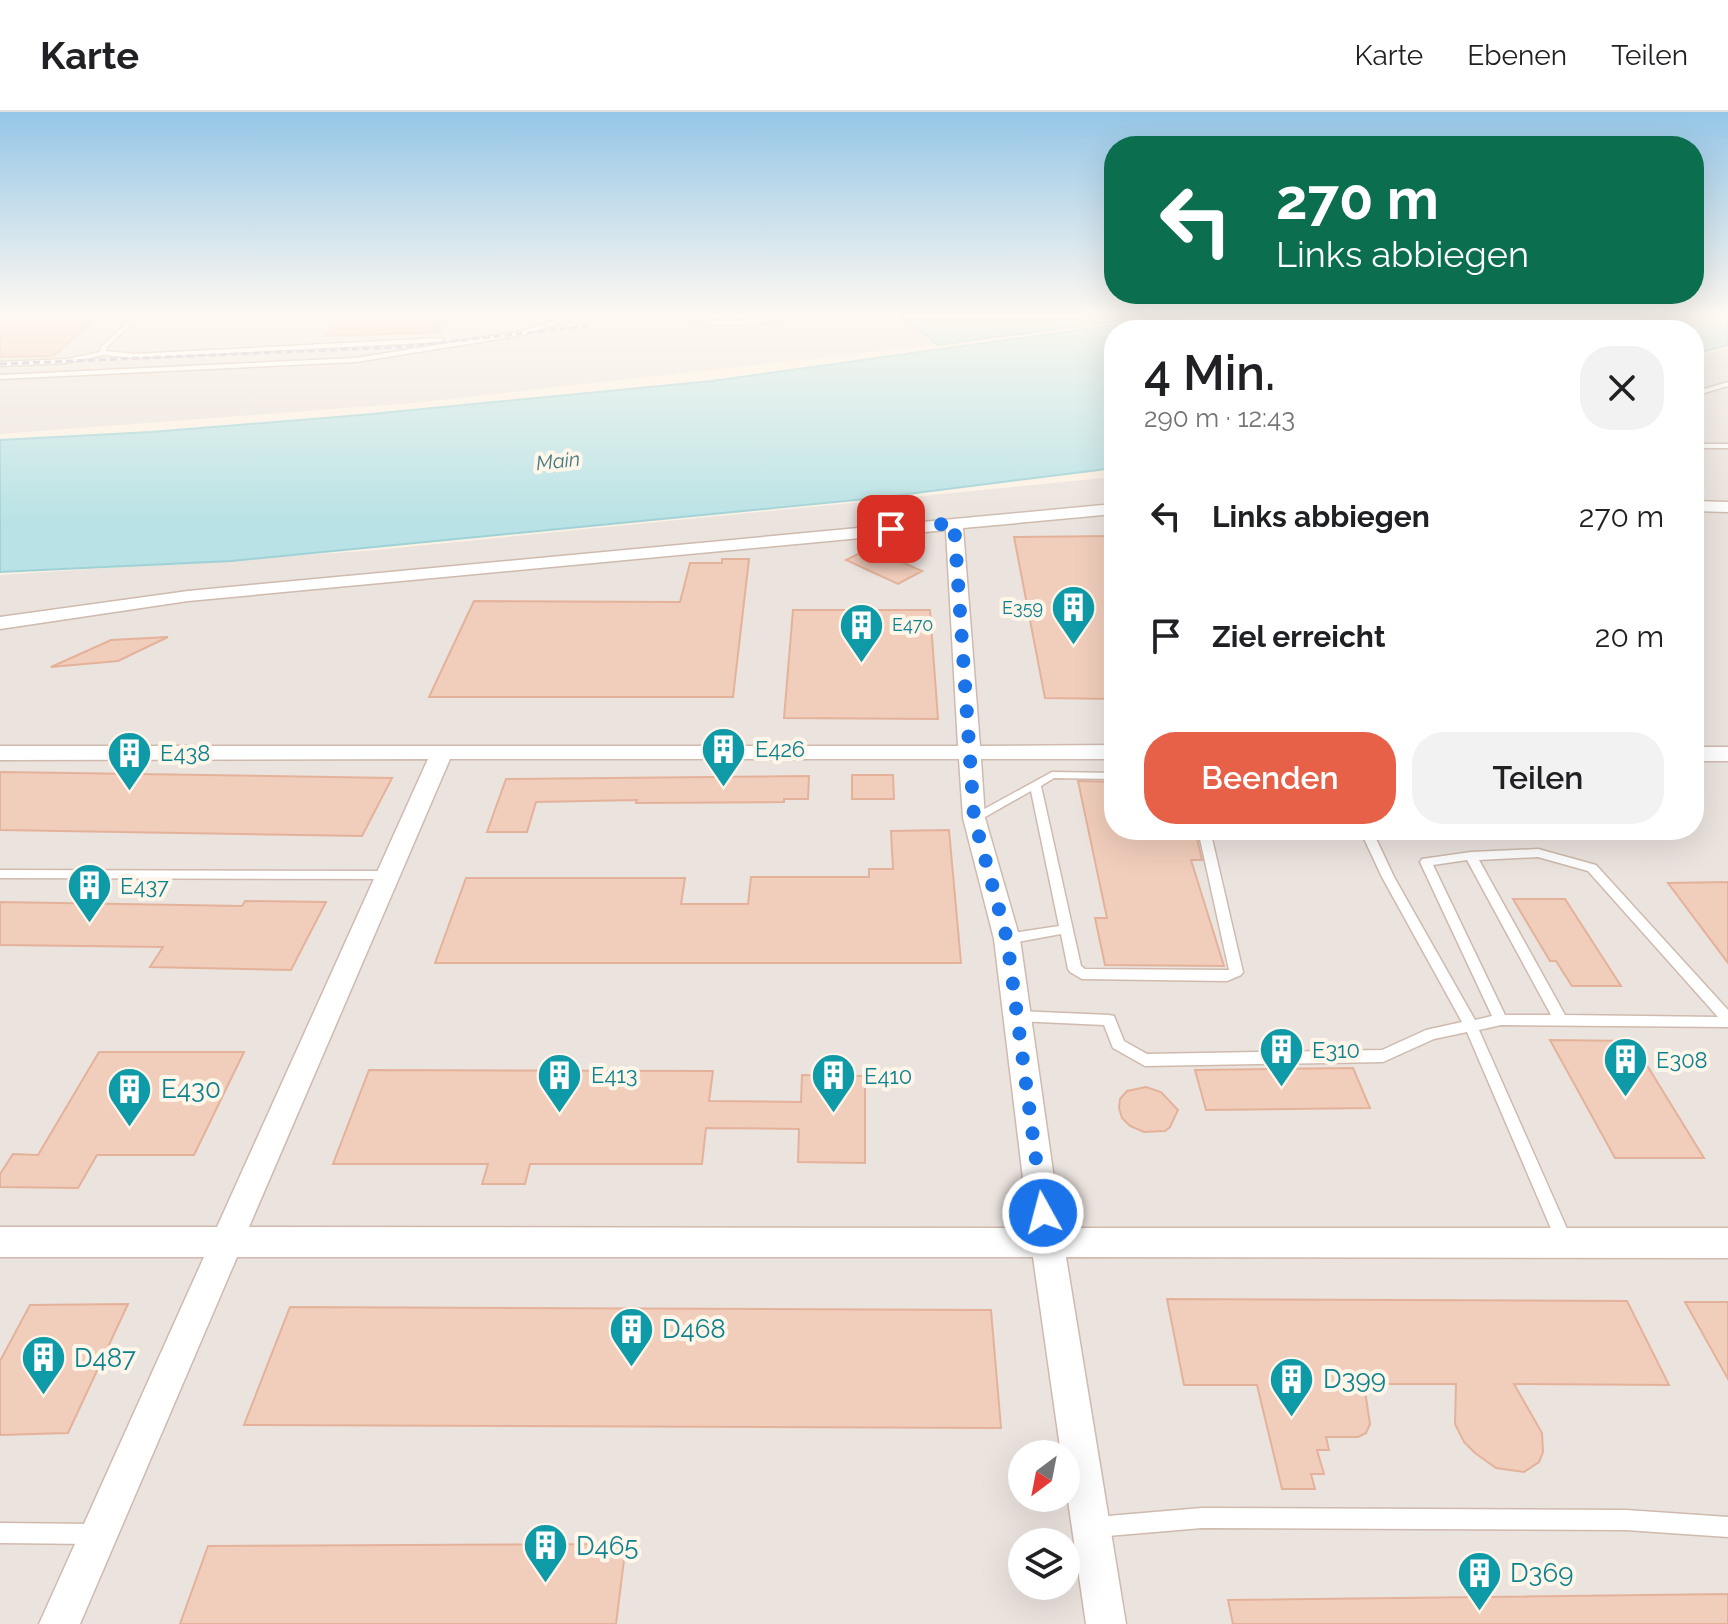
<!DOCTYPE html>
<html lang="de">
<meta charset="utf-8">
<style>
body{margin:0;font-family:Raleway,sans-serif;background:#f2f2f2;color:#202124;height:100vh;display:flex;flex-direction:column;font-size:30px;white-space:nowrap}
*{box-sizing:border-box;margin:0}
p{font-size:26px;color:#757577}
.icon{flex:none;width:44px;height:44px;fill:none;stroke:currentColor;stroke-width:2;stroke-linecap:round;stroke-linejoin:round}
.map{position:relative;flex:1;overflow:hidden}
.drawer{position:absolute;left:1104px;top:208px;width:600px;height:520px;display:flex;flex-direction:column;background:#fff;border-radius:32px;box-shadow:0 8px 32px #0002}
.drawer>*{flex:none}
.top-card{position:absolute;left:1104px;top:24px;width:600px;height:168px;border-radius:32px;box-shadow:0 8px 32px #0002;background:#0b6e4f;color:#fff;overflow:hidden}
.needle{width:52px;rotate:212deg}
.buttons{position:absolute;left:1008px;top:1328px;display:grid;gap:16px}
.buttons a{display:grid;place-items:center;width:72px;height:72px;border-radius:50%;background:#fff;box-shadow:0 8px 32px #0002;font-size:40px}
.pin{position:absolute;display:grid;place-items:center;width:68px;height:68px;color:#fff;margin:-34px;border-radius:16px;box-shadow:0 4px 12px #0006}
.me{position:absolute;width:88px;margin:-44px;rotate:353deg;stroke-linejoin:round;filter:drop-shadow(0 0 6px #0008)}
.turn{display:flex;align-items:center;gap:28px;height:168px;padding:0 40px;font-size:36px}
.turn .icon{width:104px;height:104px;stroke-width:2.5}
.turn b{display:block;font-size:56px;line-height:68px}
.round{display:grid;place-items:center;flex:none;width:84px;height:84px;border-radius:32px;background:#f2f2f2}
.summary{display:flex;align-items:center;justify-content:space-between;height:136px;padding:0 40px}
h1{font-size:48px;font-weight:600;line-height:60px}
.button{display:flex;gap:16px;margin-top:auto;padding:16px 40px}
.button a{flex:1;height:92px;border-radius:32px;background:#e66148;color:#fff;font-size:32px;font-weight:600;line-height:92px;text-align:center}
.button a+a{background:#f2f2f2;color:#202124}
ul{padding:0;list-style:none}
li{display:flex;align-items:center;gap:24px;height:120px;padding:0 40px}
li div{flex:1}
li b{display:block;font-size:30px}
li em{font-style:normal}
header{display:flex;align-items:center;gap:48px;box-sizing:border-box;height:112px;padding:0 40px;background:#fff;border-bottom:2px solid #e0e0e0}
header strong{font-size:38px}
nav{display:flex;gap:44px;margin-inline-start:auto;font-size:28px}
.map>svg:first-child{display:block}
.industrial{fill:#ebe3de;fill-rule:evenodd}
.water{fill:#b8e2e5;stroke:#9ed2d7;stroke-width:2}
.building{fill:#f1cdbb;stroke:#e4b29b;stroke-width:2}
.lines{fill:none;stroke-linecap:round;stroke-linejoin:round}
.lane-casing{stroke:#cfbaad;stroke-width:3}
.street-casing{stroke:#cfbaad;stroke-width:3}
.lane{fill:#fff;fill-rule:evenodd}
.street{fill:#fff;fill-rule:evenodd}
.rail{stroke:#b3a2c5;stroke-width:3;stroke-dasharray:7 4;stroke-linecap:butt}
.route{stroke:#1a73e8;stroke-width:14;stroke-dasharray:0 25.2}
.labels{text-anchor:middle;stroke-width:8;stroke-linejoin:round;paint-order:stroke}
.far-culture-label{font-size:18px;fill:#0d838f;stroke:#fff5e9;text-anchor:end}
.far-water-label{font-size:20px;font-style:italic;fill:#407a80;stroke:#fff5e9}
.culture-label{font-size:22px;fill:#0d838f;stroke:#fff5e9;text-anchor:start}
.near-culture-label{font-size:26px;fill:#0d838f;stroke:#fff5e9;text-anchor:start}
</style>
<header>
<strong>Karte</strong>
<nav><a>Karte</a><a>Ebenen</a><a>Teilen</a></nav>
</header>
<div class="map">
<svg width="1728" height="1512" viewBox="0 0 1728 1512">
<rect width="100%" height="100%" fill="#fcf1e3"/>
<path class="industrial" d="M0,201H896L937,233L413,291L0,322Z
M1728,236V1512H0V463L365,439L1114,365V718H1694V245ZM1022,1342H1066V1386H1022ZM1022,1430H1066V1474H1022Z"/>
<path class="water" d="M897,201H1173L938,233Z
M1200,201H1728V233L1694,242V218H1114V356L876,386L231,449L0,460V328L151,320L361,303L712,269Z"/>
<path class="building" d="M0,201H102L53,244L0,245Z
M340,201H440V220L324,224Z
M1114,424V587L1045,586L1014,425Z
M870,436L922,459L898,472L846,448Z
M722,447H749L733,585H429L474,489L680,490L690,451H722Z
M793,498H930L938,607L784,606Z
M168,525L118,549L51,555L111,528Z
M0,660L268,664L392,666L362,724L0,718Z
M852,663H893L894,687H852Z
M809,664L808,687H784V690L636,691L637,688L536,690L527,720H487L506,667Z
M1078,669L1114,670V718H1195L1202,748H1191L1224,854L1105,853L1095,806H1107Z
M949,718L961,851H435L466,766H685L681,792H748L751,765H869V757H893L891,719Z
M1728,770V851L1668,771Z
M1513,787H1565L1621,874H1572L1556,849H1550Z
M245,789L326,790L291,858L150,855L163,835L0,833V790L242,794Z
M1550,928L1632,929L1704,1046H1615Z
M99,940H244L194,1043H97L78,1076L0,1075V1062L13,1042L38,1043Z
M1353,956L1370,996L1206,998L1195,958Z
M369,958L713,959L709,989L801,990L802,963L865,964V1051L798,1050L799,1017L706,1016L702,1052H530L525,1072H482L488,1052H333Z
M1146,975L1161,980L1178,998L1170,1015L1165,1019L1144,1020L1130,1014L1122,1006L1119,996L1120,987L1127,979Z
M1167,1187L1627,1189L1669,1273L1514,1272L1542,1321L1543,1340L1539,1350L1524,1360L1496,1356L1475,1341L1464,1330L1455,1312L1456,1272H1364L1370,1312L1366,1321L1358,1325H1326L1329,1338H1317L1324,1362H1311L1315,1377H1282L1257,1273H1184Z
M1685,1190H1728V1267Z
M128,1192L68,1321L0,1323V1249L30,1193Z
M290,1195L991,1198L1001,1316L244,1313Z
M626,1432L616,1512H180L208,1434Z
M1728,1482V1512H1233L1228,1488Z"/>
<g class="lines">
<defs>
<path id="lane" d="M137,201H143L106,236V239L134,242L441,226L444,228L441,230L134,246L103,243L67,251L0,254V250L67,247L100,240L101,235Z
M578,201H587L524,223L356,250L0,267V263L356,246L523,219Z
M682,201H690L698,205L711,208L729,209L822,201C810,205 796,206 784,207C752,212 710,220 682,201Z
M1728,270V274L1694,284V280Z
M1694,332H1728V336H1694Z
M1052,660L1114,661V667L1054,666L1041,674L1081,854L1085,857L1229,858L1198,718H1210L1243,860L1241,863L1227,869L1082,867L1070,860L1068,857L1061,822L1007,832L1002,830L1001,827L1002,824L1007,822L1059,814L1031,679L978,709L974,710L968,706Z
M1360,718H1372L1394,765L1475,908L1492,904L1420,750L1422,747L1471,740L1538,737L1596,753L1728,898V915L1501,913L1479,918L1572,1128L1570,1133L1564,1135L1558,1133L1467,920L1434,927L1383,950L1145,954L1113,936L1104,913L1017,909L1012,908L1010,904L1012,900L1017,899L1109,903L1114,904L1124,929L1147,942L1382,938L1426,918L1462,910L1382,765ZM1538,745L1588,759L1718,905L1565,903L1479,748ZM1467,748L1551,903H1505L1433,753Z
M0,758L388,759L394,763L388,767L0,766Z
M1202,1396L1626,1398L1728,1405V1425L1626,1418L1202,1416L1096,1425L1089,1422L1086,1415L1089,1408L1096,1405Z
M0,1411L93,1412L100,1415L103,1422L100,1429L93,1432L0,1431Z"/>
<path id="street" d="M1694,389L1728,390V400L1694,399Z
M1114,392V402L963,416L980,634L1114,633V647H981L985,706L1020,827L1061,1116H1728V1146L1066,1145L1126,1512H1086L1066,1375V1342H1061L1033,1145H237L80,1512H39L204,1145H0V1115H217L428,647L0,648V634H958L946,418L188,489L0,517V505L188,479ZM450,647H959L963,706L994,827L1029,1116L249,1115Z
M1694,635H1728V649H1694Z"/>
</defs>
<use href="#lane" class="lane-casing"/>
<use href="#street" class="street-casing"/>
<use href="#lane" class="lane"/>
<use href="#street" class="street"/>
<path class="rail" d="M0,252L401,235L589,214"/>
</g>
<linearGradient id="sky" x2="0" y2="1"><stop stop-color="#95c6e7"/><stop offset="0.49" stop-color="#fef9f2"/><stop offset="1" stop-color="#fef9f2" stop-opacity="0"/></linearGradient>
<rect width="1728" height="413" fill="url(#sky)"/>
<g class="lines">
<path class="route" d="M891,417L954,411L974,706L1007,827L1043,1101"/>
</g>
<defs>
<symbol id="building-pin" viewBox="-11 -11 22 30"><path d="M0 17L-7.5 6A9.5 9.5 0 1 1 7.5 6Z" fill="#0f9aa8" stroke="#fff5e9"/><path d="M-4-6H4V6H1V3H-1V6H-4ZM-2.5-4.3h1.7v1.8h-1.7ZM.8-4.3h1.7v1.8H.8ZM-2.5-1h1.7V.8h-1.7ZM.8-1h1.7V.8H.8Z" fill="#fff"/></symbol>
</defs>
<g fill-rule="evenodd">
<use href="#building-pin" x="1048" y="470" width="51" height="69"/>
<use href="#building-pin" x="836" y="488" width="51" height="69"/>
<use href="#building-pin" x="698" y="612" width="51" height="69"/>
<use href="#building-pin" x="104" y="616" width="51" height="69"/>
<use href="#building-pin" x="64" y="748" width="51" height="69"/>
<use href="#building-pin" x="1256" y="912" width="51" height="69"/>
<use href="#building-pin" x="1600" y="922" width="51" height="69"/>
<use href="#building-pin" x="534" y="938" width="51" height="69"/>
<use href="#building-pin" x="808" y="938" width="51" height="69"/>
<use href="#building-pin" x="104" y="952" width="51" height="69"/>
<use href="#building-pin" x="606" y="1192" width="51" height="69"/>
<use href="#building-pin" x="18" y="1220" width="51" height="69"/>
<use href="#building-pin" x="1266" y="1242" width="51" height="69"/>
<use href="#building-pin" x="520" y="1408" width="51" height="69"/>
<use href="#building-pin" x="1454" y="1436" width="51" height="69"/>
</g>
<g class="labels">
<g class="far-culture-label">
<text x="1043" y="502">E359</text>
<text x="892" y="519" text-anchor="start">E470</text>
</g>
<g class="far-water-label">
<text transform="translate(558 349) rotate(-6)" y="7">Main</text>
</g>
<g class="culture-label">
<text x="755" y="645">E426</text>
<text x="160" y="649">E438</text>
<text x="120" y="782">E437</text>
<text x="1312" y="946">E310</text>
<text x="1656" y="956">E308</text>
<text x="591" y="971">E413</text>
<text x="864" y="972">E410</text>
</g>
<g class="near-culture-label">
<text x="161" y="986">E430</text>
<text x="662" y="1226">D468</text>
<text x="74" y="1255">D487</text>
<text x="1323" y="1276">D399</text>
<text x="576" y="1443">D465</text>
<text x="1510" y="1470">D369</text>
</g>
</g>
</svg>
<div class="buttons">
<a><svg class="needle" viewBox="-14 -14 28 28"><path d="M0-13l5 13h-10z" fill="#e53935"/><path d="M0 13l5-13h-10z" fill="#757577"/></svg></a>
<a><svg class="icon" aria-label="layers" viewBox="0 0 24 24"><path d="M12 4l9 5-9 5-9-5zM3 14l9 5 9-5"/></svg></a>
</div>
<div class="pin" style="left:891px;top:417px;background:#d93025"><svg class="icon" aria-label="arrive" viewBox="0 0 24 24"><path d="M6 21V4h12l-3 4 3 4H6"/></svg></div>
<svg class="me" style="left:1043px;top:1101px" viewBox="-20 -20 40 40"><circle r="17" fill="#1a73e8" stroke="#fff" stroke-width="3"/><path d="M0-11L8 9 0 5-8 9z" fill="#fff"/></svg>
<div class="top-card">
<div class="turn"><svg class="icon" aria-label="left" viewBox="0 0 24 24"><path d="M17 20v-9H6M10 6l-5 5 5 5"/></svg><div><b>270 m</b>Links abbiegen</div></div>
</div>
<section class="drawer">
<div class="summary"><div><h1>4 Min.</h1><p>290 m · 12:43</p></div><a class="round"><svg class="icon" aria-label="close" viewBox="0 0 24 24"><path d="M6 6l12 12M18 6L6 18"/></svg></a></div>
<ul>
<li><svg class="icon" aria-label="left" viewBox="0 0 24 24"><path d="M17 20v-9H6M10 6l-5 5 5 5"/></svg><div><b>Links abbiegen</b></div><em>270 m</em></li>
<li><svg class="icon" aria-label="arrive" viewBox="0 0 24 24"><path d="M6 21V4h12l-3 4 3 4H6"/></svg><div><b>Ziel erreicht</b></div><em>20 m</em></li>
</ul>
<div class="button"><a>Beenden</a><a>Teilen</a></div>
</section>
</div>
